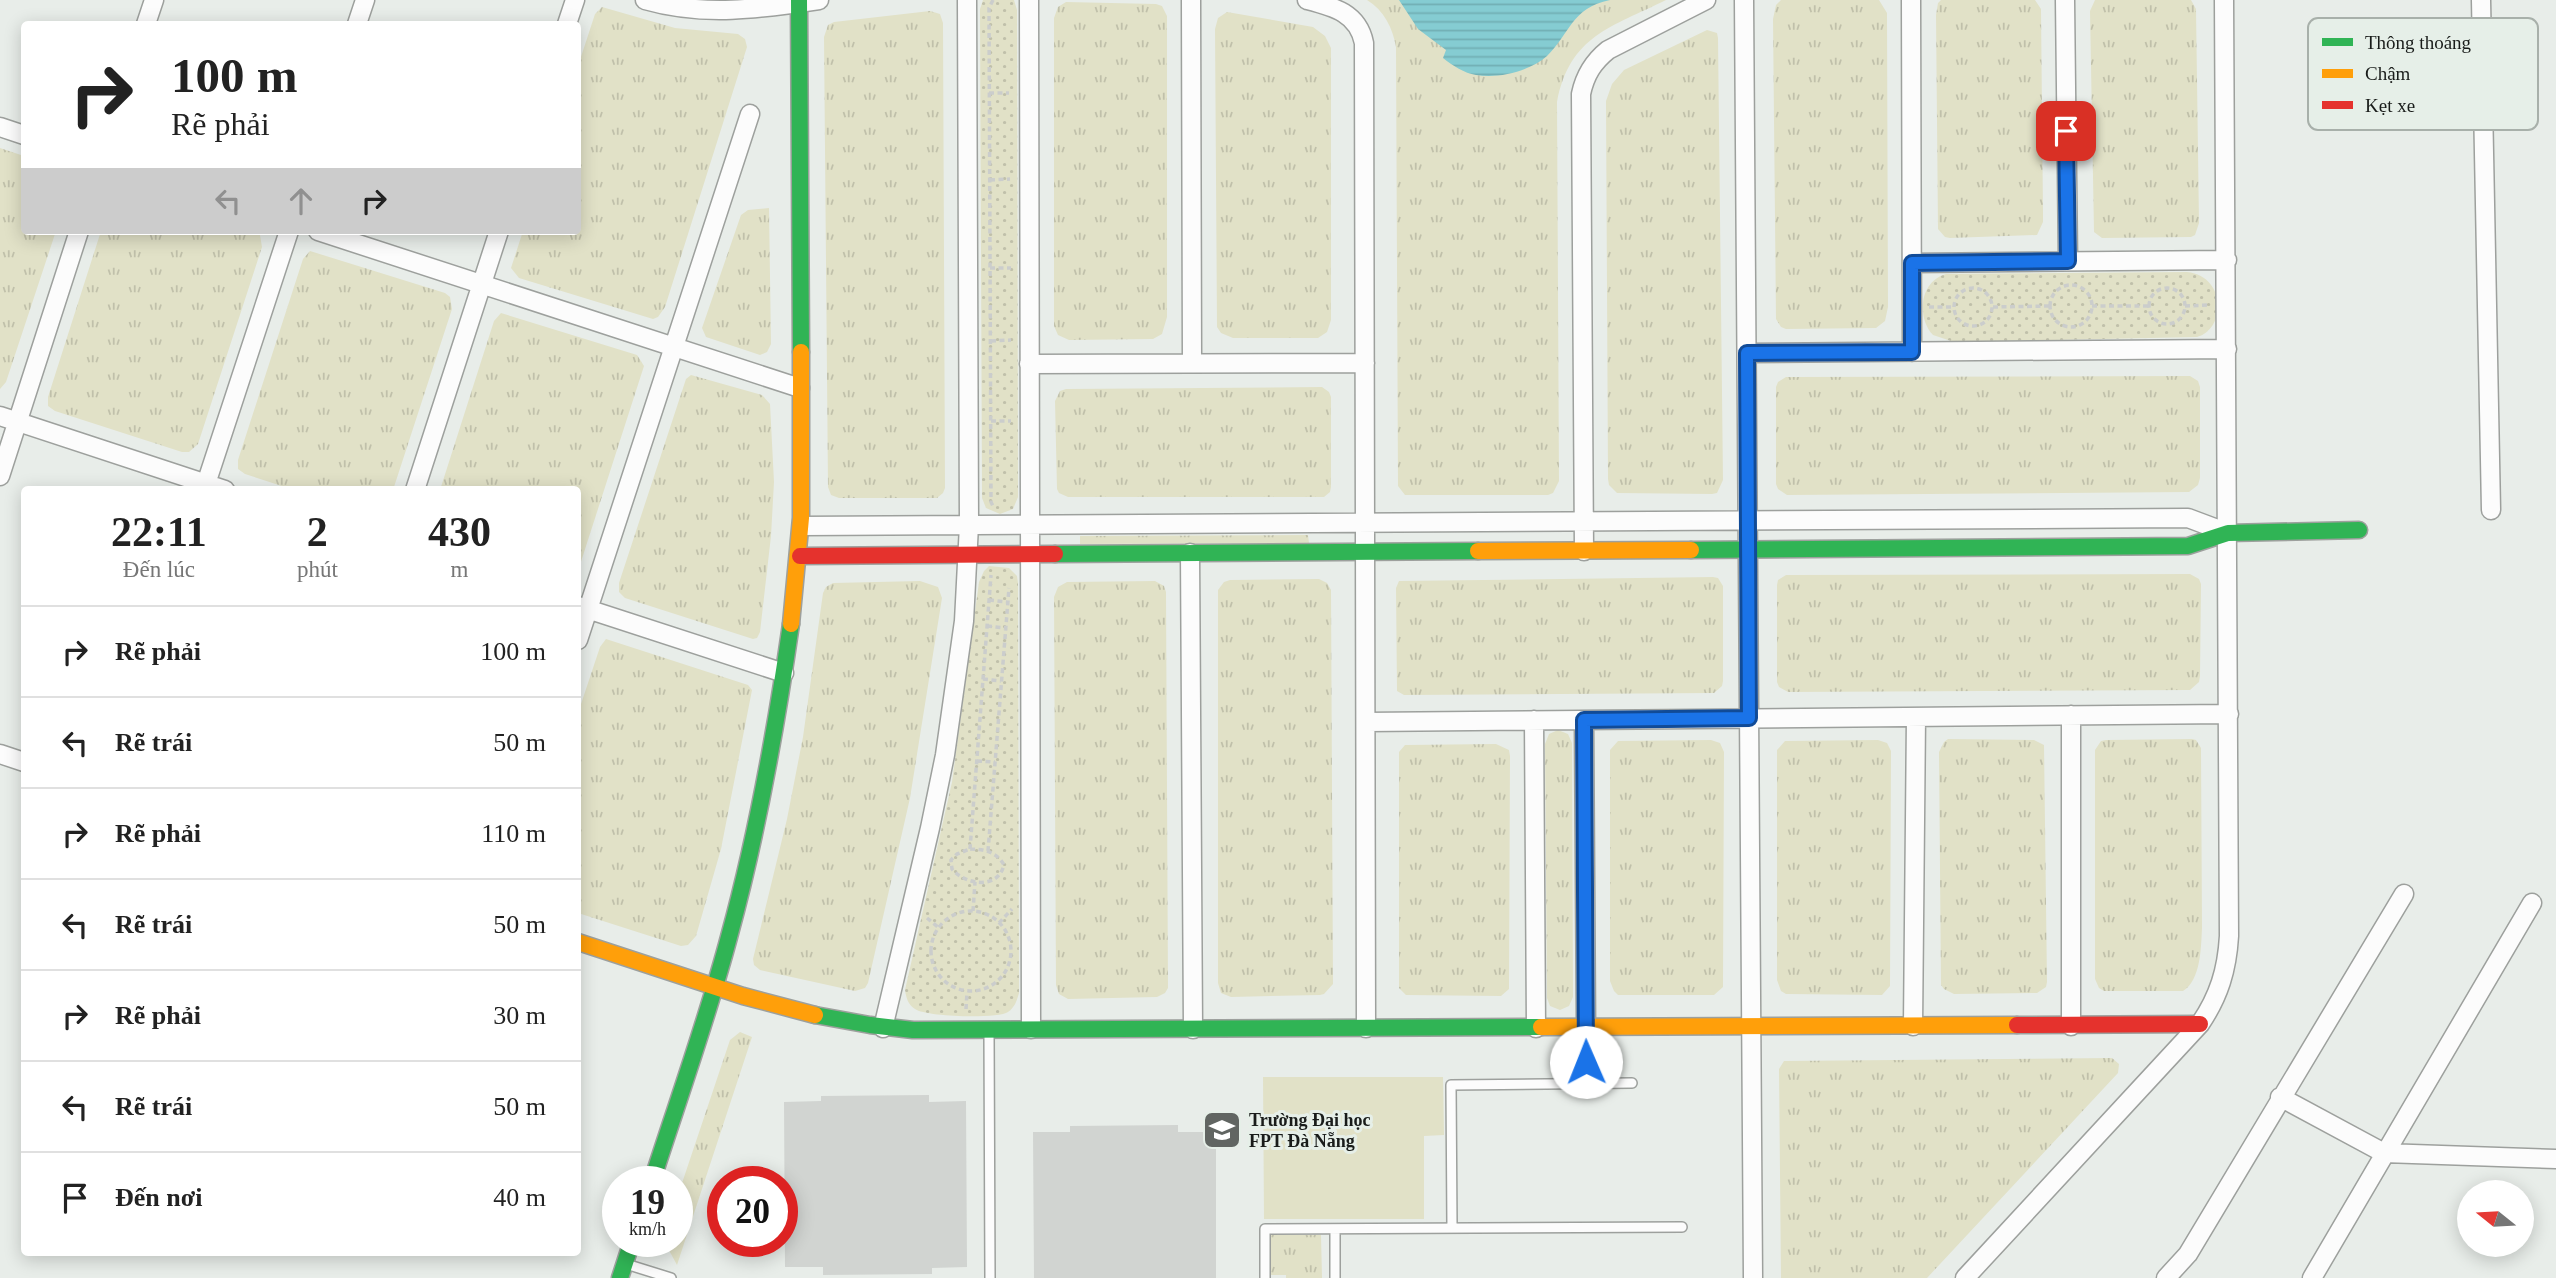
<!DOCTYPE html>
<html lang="vi">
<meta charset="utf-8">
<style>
body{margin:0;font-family:Georgia,serif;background:#f2f2f2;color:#222;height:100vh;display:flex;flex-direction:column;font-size:26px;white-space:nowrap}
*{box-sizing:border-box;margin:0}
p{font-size:23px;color:#767676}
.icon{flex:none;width:38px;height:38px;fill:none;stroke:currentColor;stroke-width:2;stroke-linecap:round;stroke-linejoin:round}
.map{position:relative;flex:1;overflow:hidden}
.sheet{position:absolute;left:21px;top:486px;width:560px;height:770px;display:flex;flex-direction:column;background:#fff;border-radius:7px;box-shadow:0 4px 18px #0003}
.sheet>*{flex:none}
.top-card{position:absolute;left:21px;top:21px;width:560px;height:214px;border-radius:7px;box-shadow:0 4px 18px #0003;background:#fff;color:#222;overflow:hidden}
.needle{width:46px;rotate:288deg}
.buttons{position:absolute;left:2457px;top:1180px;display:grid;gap:14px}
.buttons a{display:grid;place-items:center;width:77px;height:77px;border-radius:50%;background:#fff;box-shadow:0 4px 18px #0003;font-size:35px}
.speed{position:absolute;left:602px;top:1166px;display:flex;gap:14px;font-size:35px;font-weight:700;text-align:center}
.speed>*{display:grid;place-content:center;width:91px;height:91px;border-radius:50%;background:#fff;box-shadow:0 4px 18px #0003;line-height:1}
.speed small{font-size:18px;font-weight:400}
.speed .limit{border:10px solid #d22;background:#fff;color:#111}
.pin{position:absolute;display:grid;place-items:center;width:60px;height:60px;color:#fff;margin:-30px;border-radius:14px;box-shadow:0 4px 10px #0006}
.me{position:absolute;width:77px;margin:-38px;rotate:359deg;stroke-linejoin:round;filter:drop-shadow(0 0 5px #0008)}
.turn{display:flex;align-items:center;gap:24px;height:147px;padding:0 35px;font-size:32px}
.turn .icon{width:91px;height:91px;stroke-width:2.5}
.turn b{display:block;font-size:49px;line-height:60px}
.lanes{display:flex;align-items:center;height:66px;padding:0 35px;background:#0003;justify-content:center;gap:35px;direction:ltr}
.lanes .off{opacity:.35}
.eta{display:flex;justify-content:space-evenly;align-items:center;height:119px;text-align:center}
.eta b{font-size:42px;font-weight:600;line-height:49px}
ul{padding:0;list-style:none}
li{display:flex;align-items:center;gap:21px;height:91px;padding:0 35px;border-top:2px solid #e0e0e0}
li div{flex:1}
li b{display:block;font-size:26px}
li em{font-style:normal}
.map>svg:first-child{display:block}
.grass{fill:url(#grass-tufts)}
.park{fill:url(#park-dots)}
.pitch{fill:#e1e1c7}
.water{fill:url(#water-rules)}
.building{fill:#d1d4d1}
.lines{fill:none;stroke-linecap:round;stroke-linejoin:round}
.lane-casing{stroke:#9da09d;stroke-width:12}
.street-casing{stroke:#9da09d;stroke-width:21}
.fast-casing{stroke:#9da09d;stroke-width:19}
.slow-casing{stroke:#9da09d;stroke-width:19}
.jam-casing{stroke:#9da09d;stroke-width:19}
.path{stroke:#cbcdcc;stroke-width:3.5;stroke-dasharray:5 3.5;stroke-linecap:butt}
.lane{stroke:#fcfcfc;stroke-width:9}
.street{stroke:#fcfcfc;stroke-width:18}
.fast{stroke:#30b455;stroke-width:16}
.slow{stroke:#ff9f0a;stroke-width:16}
.jam{stroke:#e5322d;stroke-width:16}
.route-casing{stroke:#114b97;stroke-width:18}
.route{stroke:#1a73e8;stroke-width:12}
.labels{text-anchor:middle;stroke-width:6;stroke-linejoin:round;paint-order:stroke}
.poi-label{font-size:18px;font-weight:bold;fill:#191c1a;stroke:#e6efe8;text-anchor:start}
.key{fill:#e6efe8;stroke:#a8b0aa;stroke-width:2}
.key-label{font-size:19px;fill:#191c1a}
</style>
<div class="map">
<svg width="2556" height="1278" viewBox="0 0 2556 1278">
<defs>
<pattern id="grass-tufts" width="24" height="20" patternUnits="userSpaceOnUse" patternTransform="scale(1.75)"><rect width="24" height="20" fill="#e1e1c7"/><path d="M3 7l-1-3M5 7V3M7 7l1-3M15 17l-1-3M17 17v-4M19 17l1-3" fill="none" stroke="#c0c0aa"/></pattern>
<pattern id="park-dots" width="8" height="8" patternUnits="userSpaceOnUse" patternTransform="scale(1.75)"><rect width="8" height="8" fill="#e1e1c7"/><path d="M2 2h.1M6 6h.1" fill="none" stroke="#c0c0aa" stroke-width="1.8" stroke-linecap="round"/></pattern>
<pattern id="water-rules" width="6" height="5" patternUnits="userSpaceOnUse" patternTransform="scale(1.75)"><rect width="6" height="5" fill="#85ccd2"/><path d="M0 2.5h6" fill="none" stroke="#72afb4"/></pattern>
</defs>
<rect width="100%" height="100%" fill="#e8ede9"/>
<path class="grass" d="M1367,0H1666C1612,27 1570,35 1557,102L1559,481L1553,493L1548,495H1405L1398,486L1396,47C1393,29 1384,10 1367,0Z
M1781,0H1879L1887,13L1888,307L1885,321L1876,328L1786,329L1781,327L1776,319L1773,19L1776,5Z
M1941,0H2035L2041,9L2043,213V222L2037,235L1950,238L1945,237L1938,229L1936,15L1938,3Z
M2095,0H2191L2196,9L2199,223L2195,235L2191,237L2102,238L2094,232L2090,11Z
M1066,2L1156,4L1162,6L1167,16V317L1162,334L1153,339L1069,340L1058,335L1054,326V18L1058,7Z
M602,7L675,28L738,34L745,39L747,47L665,307L658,317L653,319L519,278L511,268L523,231H578V66L595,14Z
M930,11L940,14L943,23L945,488L943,493L937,498H839L831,495L828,487L824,37L828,25L834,22Z
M1227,12L1313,27L1325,36L1331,48V320L1327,332L1318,338H1233L1221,333L1217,327L1215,29L1218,18Z
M1707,30L1717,33L1718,38L1723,480L1717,493L1712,494L1617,493L1609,485L1608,479L1606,101L1612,84L1624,70Z
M0,148L24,156V231H56L6,382L0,389Z
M769,208L771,344L767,352L760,355L706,337L702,328L741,215L748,210Z
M101,231H256L260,235L262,247L198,444L189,452H182L55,411L48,406V397Z
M310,251L445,293L450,297L452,309L393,490H294L245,474L238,469V460L303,259Z
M501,313L637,355L644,366L578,571V490H440L494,321Z
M691,375L762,395L770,404L774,482L771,536L760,632L757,638L753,639L625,598L619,592V583L686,379Z
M2190,376L2198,381L2200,387V478L2198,485L2189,492L1787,495L1778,489L1776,484V387L1778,382L1786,377Z
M1322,387L1329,392L1331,397V487L1330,492L1324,497H1068L1059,493L1057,489L1055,401L1060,391L1066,389Z
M1308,535L1309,543L1080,544V536Z
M2190,574L2199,579L2201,584L2200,676L2199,682L2190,690L1788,692L1779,687L1777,682V585L1778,580L1786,575Z
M1713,577L1718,578L1723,586V681L1722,686L1714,693L1404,695L1397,691L1396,588L1399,581Z
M1319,579L1327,583L1331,590L1333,984L1324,994L1320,995L1231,997L1221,993L1218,983V590L1224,582L1230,580Z
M920,581L938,587L942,598L910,798L868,983L865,988L855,991L760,970L754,965L753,959L787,819L803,737L823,593L826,587L833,583Z
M1155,581L1164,586L1166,592L1168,988L1165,993L1157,997L1068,999L1059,994L1056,985L1054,597L1058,587L1067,582Z
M606,639L748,685L752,690L721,849L696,936L688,945L681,946L578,913V713L600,647Z
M1558,730L1568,734L1572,743L1573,997L1569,1006L1560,1010L1550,1006L1547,998L1545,744L1549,734Z
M1948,739L2034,740L2044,745L2047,982L2046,987L2037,993L1954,994L1944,989L1941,985L1939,752L1944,742Z
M2192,739L2196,740L2201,748L2202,928C2201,947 2201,980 2183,991H2104L2099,988L2095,979V750L2101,741L2106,740Z
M1711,740L1720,743L1724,752L1723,987L1714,995H1618L1614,991L1610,981V750L1618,741Z
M1878,740L1887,743L1891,751L1890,986L1882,995L1786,994L1781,991L1777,980V750L1785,741Z
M1496,744L1509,750L1510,756L1509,989L1501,996L1406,995L1399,988V752L1405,745Z
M740,1032L752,1037L677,1265L664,1241H677V1198L730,1040Z
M2112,1058L2119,1064L2118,1073L1927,1278H1781L1779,1069L1784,1061Z
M1270,1235H1321L1322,1278H1286V1275H1270Z"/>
<path class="park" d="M983,0H1014L1017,10L1018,497L1013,509L1000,514L986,508L982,498L980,9Z
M2187,272C2226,276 2227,328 2197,337L1954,342L1933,335C1916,317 1920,281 1946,274Z
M989,566L1009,568L1017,576L1018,583L1019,993C1017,1000 1015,1007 1008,1012C998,1019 926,1017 915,1009C908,1005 906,997 905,990L952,782L979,582L984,571Z"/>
<path class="pitch" d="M1263,1077H1443L1444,1135L1424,1136V1219H1264Z"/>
<path class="water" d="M1399,0H1610C1571,8 1570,34 1547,56C1530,71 1499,79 1476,75C1464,73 1453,66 1443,58L1446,50L1418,29Z"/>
<path class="building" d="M929,1095V1102L966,1101L967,1267L932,1268V1274L823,1275V1267H785L784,1102L821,1101V1096Z
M1178,1125V1132H1216V1278H1034L1033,1132H1070V1126Z"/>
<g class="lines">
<defs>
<path id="lane" d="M1586,1030V1084
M989,1031L990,1278
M1452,1228L1451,1085L1632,1083
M1335,1229V1278
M626,1264L671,1278
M1265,1278V1229L1682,1227"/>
<path id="street" d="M645,0C704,17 759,9 819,0
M1029,0L1031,1029
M1191,0L1192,363
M1307,0C1334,7 1358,13 1364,43L1366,1028
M1744,0L1753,1278
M1911,0L1912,352
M2065,0L2068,261
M2481,0L2491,510
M146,24L154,0
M357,24L365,0
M567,24L575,0
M0,127L24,135
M318,231L800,388
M1912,263L2227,260
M1747,353L2227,349
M1029,364L1365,363
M0,416L225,490
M0,476L79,231
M204,490L289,231
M415,490L499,231
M802,526L2188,518L2228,533
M1584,551L1581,94C1585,75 1593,62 1608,50L1706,0
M1190,553L1193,1029
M578,606L784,673
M578,640L750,114
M2071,715V1026
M1534,720L1536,1028
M1584,720L1586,1028
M1366,722L2229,714
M0,754L24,762
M1913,1026L1916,717
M883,1028L930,828L945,755L964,621L969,525L967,0
M2280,1097L2384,1153L2556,1159
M1965,1278L2200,1024C2219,996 2227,970 2229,936L2224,0
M2166,1278L2188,1254L2404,894
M2312,1278L2532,903"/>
<path id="fast" d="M799,0L801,352
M1691,550L2188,546L2228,533L2359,530
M1055,554L1478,551
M815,1015L870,1025L913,1030L1541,1027
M652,1181C678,1100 707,1020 729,937C757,835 776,729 791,624
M620,1278L632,1241"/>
<path id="slow" d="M1478,551L1691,550
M791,624L801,518V352
M578,942L743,996L815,1015
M1541,1027L2017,1025"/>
<path id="jam" d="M800,556L1055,554
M2017,1025L2200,1024"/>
</defs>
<use href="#lane" class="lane-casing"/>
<use href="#street" class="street-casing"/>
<use href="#fast" class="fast-casing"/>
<use href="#slow" class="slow-casing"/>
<use href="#jam" class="jam-casing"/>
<path class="path" d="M993,0L989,8L991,502L993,506
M989,93H1009
M990,180L1010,179
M990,268H1011
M2050 306a21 21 0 1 1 42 0a21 21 0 1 1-42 0Z
M1954 307a19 19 0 1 1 38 0a19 19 0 1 1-38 0Z
M2149 306a18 18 0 1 1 36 0a18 18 0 1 1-36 0Z
M2092,306H2149
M2185,306L2208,305
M1929,307H1954
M1993,307L2050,306
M991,341L1011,340
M991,421H1011
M989,600L1007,602
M987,626L1006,628
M983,679L1001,681
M977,761L995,762
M970,849L991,575
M970,849C984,849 997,852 1004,865C998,890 965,885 952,869L951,860L957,854Z
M988,851L1009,588
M973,911L975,882
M931 951a40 40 0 1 1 80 0a40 40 0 1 1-80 0Z
M927,918L939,928
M999,923L1012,909
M966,1009L967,992"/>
<use href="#lane" class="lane"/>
<use href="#street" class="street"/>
<use href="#fast" class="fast"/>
<use href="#slow" class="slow"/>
<use href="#jam" class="jam"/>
</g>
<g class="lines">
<defs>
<path id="route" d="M1586,1062L1584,720L1749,718L1747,353L1912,352V263L2068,261L2066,131"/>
</defs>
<use href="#route" class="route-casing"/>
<use href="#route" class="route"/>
</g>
<defs>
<symbol id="university-square" viewBox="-11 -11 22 22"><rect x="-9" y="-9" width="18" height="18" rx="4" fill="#616562" stroke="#e6efe8"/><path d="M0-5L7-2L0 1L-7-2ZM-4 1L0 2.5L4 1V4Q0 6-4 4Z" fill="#fff"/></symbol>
</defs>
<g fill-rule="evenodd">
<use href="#university-square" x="1200" y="1108" width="44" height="44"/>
</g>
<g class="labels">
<g class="poi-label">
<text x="1249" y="1126">Trường Đại học<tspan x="1249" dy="21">FPT Đà Nẵng</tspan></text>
</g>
</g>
<rect x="2308" y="18" width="230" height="112" rx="10" class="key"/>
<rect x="2322" y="38" width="31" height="8" fill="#30b455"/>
<rect x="2322" y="69" width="31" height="9" fill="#ff9f0a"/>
<rect x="2322" y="101" width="31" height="8" fill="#e5322d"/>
<g class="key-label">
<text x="2365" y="49">Thông thoáng</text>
<text x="2365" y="80">Chậm</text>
<text x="2365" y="112">Kẹt xe</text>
</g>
</svg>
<div class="buttons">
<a><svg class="needle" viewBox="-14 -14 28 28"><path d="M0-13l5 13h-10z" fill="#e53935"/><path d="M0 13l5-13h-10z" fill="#767676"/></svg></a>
</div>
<div class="speed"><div>19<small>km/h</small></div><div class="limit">20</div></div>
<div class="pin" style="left:2066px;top:131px;background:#d93025"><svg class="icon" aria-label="arrive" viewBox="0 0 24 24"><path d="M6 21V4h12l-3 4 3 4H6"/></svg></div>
<svg class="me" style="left:1586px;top:1062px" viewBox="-20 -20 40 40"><circle r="19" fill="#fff"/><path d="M0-13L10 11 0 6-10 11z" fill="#1a73e8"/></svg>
<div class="top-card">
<div class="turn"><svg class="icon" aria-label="right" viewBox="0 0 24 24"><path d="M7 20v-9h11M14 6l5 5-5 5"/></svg><div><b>100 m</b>Rẽ phải</div></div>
<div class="lanes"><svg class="icon off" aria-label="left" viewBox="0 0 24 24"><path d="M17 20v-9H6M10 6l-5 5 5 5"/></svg><svg class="icon off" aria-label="ahead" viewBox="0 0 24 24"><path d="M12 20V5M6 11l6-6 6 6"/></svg><svg class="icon" aria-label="right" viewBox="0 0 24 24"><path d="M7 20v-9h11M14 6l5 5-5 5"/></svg></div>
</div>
<section class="sheet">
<div class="eta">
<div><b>22:11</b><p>Đến lúc</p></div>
<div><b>2</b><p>phút</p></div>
<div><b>430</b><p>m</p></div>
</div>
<ul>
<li><svg class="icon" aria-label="right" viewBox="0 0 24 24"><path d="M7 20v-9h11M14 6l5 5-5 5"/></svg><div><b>Rẽ phải</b></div><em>100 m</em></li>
<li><svg class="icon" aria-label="left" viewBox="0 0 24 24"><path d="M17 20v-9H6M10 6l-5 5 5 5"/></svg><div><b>Rẽ trái</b></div><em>50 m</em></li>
<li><svg class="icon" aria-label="right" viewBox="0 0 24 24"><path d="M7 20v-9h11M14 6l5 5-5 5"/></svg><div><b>Rẽ phải</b></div><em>110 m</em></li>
<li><svg class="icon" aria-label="left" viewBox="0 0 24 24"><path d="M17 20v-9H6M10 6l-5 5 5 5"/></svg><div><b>Rẽ trái</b></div><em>50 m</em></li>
<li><svg class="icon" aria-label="right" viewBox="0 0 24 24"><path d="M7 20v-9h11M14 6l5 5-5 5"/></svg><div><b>Rẽ phải</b></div><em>30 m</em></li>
<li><svg class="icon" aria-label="left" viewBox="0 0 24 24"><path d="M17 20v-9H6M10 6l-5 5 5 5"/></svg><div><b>Rẽ trái</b></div><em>50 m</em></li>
<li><svg class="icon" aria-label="arrive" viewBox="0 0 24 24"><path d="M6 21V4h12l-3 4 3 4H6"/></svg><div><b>Đến nơi</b></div><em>40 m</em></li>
</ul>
</section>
</div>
